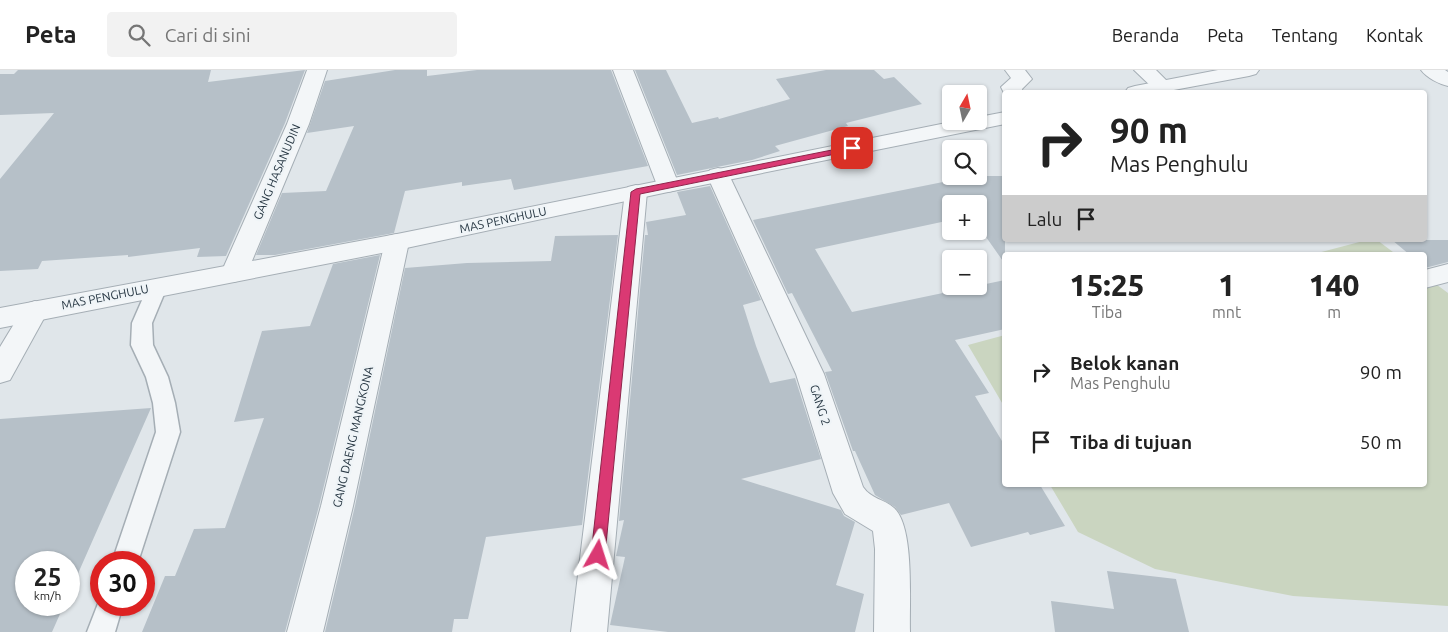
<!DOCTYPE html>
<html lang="id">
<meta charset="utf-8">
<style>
body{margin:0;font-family:Ubuntu,sans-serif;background:#f2f2f2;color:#222;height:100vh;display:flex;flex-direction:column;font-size:19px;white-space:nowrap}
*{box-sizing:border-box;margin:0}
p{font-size:16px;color:#767676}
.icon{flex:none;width:28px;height:28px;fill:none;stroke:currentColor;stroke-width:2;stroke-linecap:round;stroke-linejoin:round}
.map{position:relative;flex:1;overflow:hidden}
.details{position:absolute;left:1002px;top:182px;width:425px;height:235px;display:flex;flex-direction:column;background:#fff;border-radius:5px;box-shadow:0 1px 4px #0004}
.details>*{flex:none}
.guide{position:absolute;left:1002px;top:20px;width:425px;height:152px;border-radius:5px;box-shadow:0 1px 4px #0004;background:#fff;color:#222;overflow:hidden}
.needle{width:32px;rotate:9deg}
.fabs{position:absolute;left:942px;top:15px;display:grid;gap:10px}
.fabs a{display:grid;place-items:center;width:45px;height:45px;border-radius:5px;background:#fff;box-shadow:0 1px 4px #0004;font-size:25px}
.speed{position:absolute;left:15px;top:481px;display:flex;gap:10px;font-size:25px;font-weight:700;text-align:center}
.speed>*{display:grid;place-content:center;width:65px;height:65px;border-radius:50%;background:#fff;box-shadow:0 1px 4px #0004;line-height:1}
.speed small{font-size:12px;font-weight:400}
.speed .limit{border:8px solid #d22;background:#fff;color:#111}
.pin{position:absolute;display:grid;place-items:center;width:42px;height:42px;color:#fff;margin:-21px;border-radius:10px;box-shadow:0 2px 8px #0006}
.me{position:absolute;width:55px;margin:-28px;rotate:6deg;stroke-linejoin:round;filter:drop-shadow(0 0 4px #0008)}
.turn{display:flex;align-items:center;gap:18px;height:105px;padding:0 25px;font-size:22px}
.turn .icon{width:65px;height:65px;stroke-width:2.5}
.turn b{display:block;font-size:35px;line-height:42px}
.then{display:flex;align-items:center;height:48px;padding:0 25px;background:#0003;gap:10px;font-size:19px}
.eta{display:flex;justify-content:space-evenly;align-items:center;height:85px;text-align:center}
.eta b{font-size:30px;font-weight:800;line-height:35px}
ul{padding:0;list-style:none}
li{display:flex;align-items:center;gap:15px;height:70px;padding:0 25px}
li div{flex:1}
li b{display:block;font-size:19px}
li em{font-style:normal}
header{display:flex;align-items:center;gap:30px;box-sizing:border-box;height:70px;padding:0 25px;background:#fff;border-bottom:1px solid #e0e0e0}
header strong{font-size:24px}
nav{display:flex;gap:28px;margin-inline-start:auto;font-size:18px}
.search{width:350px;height:45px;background:#f2f2f2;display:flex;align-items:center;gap:12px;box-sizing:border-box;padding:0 18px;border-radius:5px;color:#767676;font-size:19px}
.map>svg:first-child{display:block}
.green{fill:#cad5c0}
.building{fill:#b6c0c8}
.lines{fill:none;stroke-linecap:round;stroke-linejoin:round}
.service-casing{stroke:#a5aeb5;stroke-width:3}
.minor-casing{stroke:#a5aeb5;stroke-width:2}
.tertiary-casing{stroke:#a5aeb5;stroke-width:2}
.service{fill:#f3f6f8;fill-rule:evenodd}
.minor{fill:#f3f6f8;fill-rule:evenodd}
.tertiary{fill:#f3f6f8;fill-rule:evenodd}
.route{fill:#da3973;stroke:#8e254b}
.labels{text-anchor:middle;stroke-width:4.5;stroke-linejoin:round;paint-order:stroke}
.street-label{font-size:12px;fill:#273743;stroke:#eff4f7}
</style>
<header>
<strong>Peta</strong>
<div class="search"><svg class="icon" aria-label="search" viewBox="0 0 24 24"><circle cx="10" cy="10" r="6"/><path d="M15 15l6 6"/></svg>Cari di sini</div>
<nav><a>Beranda</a><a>Peta</a><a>Tentang</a><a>Kontak</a></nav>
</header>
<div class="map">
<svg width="1448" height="562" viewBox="0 0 1448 562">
<rect width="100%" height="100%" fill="#e0e6ea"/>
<path class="green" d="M1367,170H1377L1397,185H1310Z
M1425,206L1448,223V536L1293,526L1155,499L1078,462L1050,415H1425Z
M1005,265V338L968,275Z"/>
<path class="building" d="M18,0H211L208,12L305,0L285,53L226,186L197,187L200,178L128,187V185L42,191L38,199L0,201V109L54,43L0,45V4H14Z
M395,0H427V6L477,0H611L648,96L514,120L511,109L462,116V112L405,121L394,163L275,185H256L282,123L326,121L354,56L307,63L325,11Z
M635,0H666L692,53L718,47L719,49L790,29L776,9L826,0H874L884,9L894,7L922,34L846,53L848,56L775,76L780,81L752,90L677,105Z
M973,106H1005V194L979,157V134H951V150L815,179L852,242L1005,210V259L955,270L989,323L975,326L1005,376V415H1040L1065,456L1030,465L1028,462L971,477L949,433L901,445L895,437L875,425L855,381H853L825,302L832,301L792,223L788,224L753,150Z
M710,116L761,230L743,235L756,276L770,313L795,308L821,389L741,409L841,440L844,446L855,452L836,515L864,524L855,562H668L610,555L625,487L616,486L624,450L619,451L645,165H648L646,152L686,145L677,122Z
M618,165L582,455L486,467L468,549H454L452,562H325L355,436L405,198L467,193L551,191L555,166Z
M1392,170H1448V192L1425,198V185H1410Z
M380,185L319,436L285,562H142L165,506H175L194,459L225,458L264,348L234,352L262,261L310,256L333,194Z
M151,338L69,524V492H26V535H64L52,562H0V349Z
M1107,501L1176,509L1189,562H1055L1051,531L1114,539Z"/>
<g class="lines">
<defs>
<path id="service" d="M157,210L164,212L167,217L152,253L153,275L168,307L175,333L180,362L138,492H112L156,362L153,333L146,307L131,275L132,253L150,212Z
M101,526V535H123L115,562H87Z"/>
<path id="minor" d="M307,0H327L309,54L247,203L243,209L234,212L225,209L221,203L287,54Z
M613,0H633L679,115L676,120L668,122L660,120L657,115Z
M1005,0H1025L1032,9L1022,19L1023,22H1005V25L1001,17L1011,8Z
M1134,0H1156L1173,17L1170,21H1156Z
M1421,0H1445L1448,2V16C1439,14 1427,8 1421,0Z
M718,98L726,100L729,105L824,304L863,417C871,429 884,429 894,438C915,457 909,534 910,562H874L875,479L873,461L845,444L833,423L796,304L707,105L710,100Z
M636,115L644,117L647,122L607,562H571L625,122L628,117Z
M397,164L406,166L409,172L353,436L323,562H287L321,436L385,172L388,166Z
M1448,194V212L1425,218V200Z
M35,231L44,234L48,241L10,310L0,313V277L26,234Z"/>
<path id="tertiary" d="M1218,0H1259L1256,4L1249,6L1163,22H1125L1128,18L1135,16Z
M1005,42V54L668,122L397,180L0,258V238L397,164L956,51H979V47Z"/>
</defs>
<use href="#service" class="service-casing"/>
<use href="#minor" class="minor-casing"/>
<use href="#tertiary" class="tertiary-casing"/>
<use href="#service" class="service"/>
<use href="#minor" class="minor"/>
<use href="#tertiary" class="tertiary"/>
</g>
<path class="route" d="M852,76H855V80L640,124L605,485L603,490L598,492L593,490L591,485L631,122L636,119Z"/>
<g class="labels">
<g class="street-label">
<text transform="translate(277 102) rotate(-67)" y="4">GANG HASANUDIN</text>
<text transform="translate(503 150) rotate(-12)" y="4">MAS PENGHULU</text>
<text transform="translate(105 227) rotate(-11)" y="4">MAS PENGHULU</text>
<text transform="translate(820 335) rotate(72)" y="4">GANG 2</text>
<text transform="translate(353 367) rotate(-77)" y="4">GANG DAENG MANGKONA</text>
</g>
</g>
</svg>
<div class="fabs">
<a><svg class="needle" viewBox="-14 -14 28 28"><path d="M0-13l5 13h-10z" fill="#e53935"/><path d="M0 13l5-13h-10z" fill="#767676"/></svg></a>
<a><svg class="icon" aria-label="search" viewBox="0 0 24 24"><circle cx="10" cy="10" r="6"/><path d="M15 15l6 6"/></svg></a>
<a>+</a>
<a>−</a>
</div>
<div class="speed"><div>25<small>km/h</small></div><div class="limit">30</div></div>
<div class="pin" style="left:852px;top:78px;background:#d93025"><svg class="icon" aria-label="arrive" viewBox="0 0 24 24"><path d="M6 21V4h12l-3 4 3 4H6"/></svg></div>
<svg class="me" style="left:598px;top:485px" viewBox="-20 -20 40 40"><path d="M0-17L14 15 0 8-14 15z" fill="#da3973" stroke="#fff" stroke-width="4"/></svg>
<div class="guide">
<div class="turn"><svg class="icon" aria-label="right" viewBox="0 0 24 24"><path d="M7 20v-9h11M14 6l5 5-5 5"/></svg><div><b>90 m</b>Mas Penghulu</div></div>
<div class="then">Lalu<svg class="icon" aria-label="arrive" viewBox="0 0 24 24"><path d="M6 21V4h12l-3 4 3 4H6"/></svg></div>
</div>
<section class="details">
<div class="eta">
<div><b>15:25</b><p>Tiba</p></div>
<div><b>1</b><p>mnt</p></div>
<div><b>140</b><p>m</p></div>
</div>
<ul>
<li><svg class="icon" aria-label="right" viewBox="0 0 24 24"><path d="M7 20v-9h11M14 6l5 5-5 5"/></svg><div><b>Belok kanan</b><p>Mas Penghulu</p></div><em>90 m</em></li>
<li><svg class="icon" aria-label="arrive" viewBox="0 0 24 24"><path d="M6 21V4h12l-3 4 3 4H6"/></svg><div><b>Tiba di tujuan</b></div><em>50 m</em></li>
</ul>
</section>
</div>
